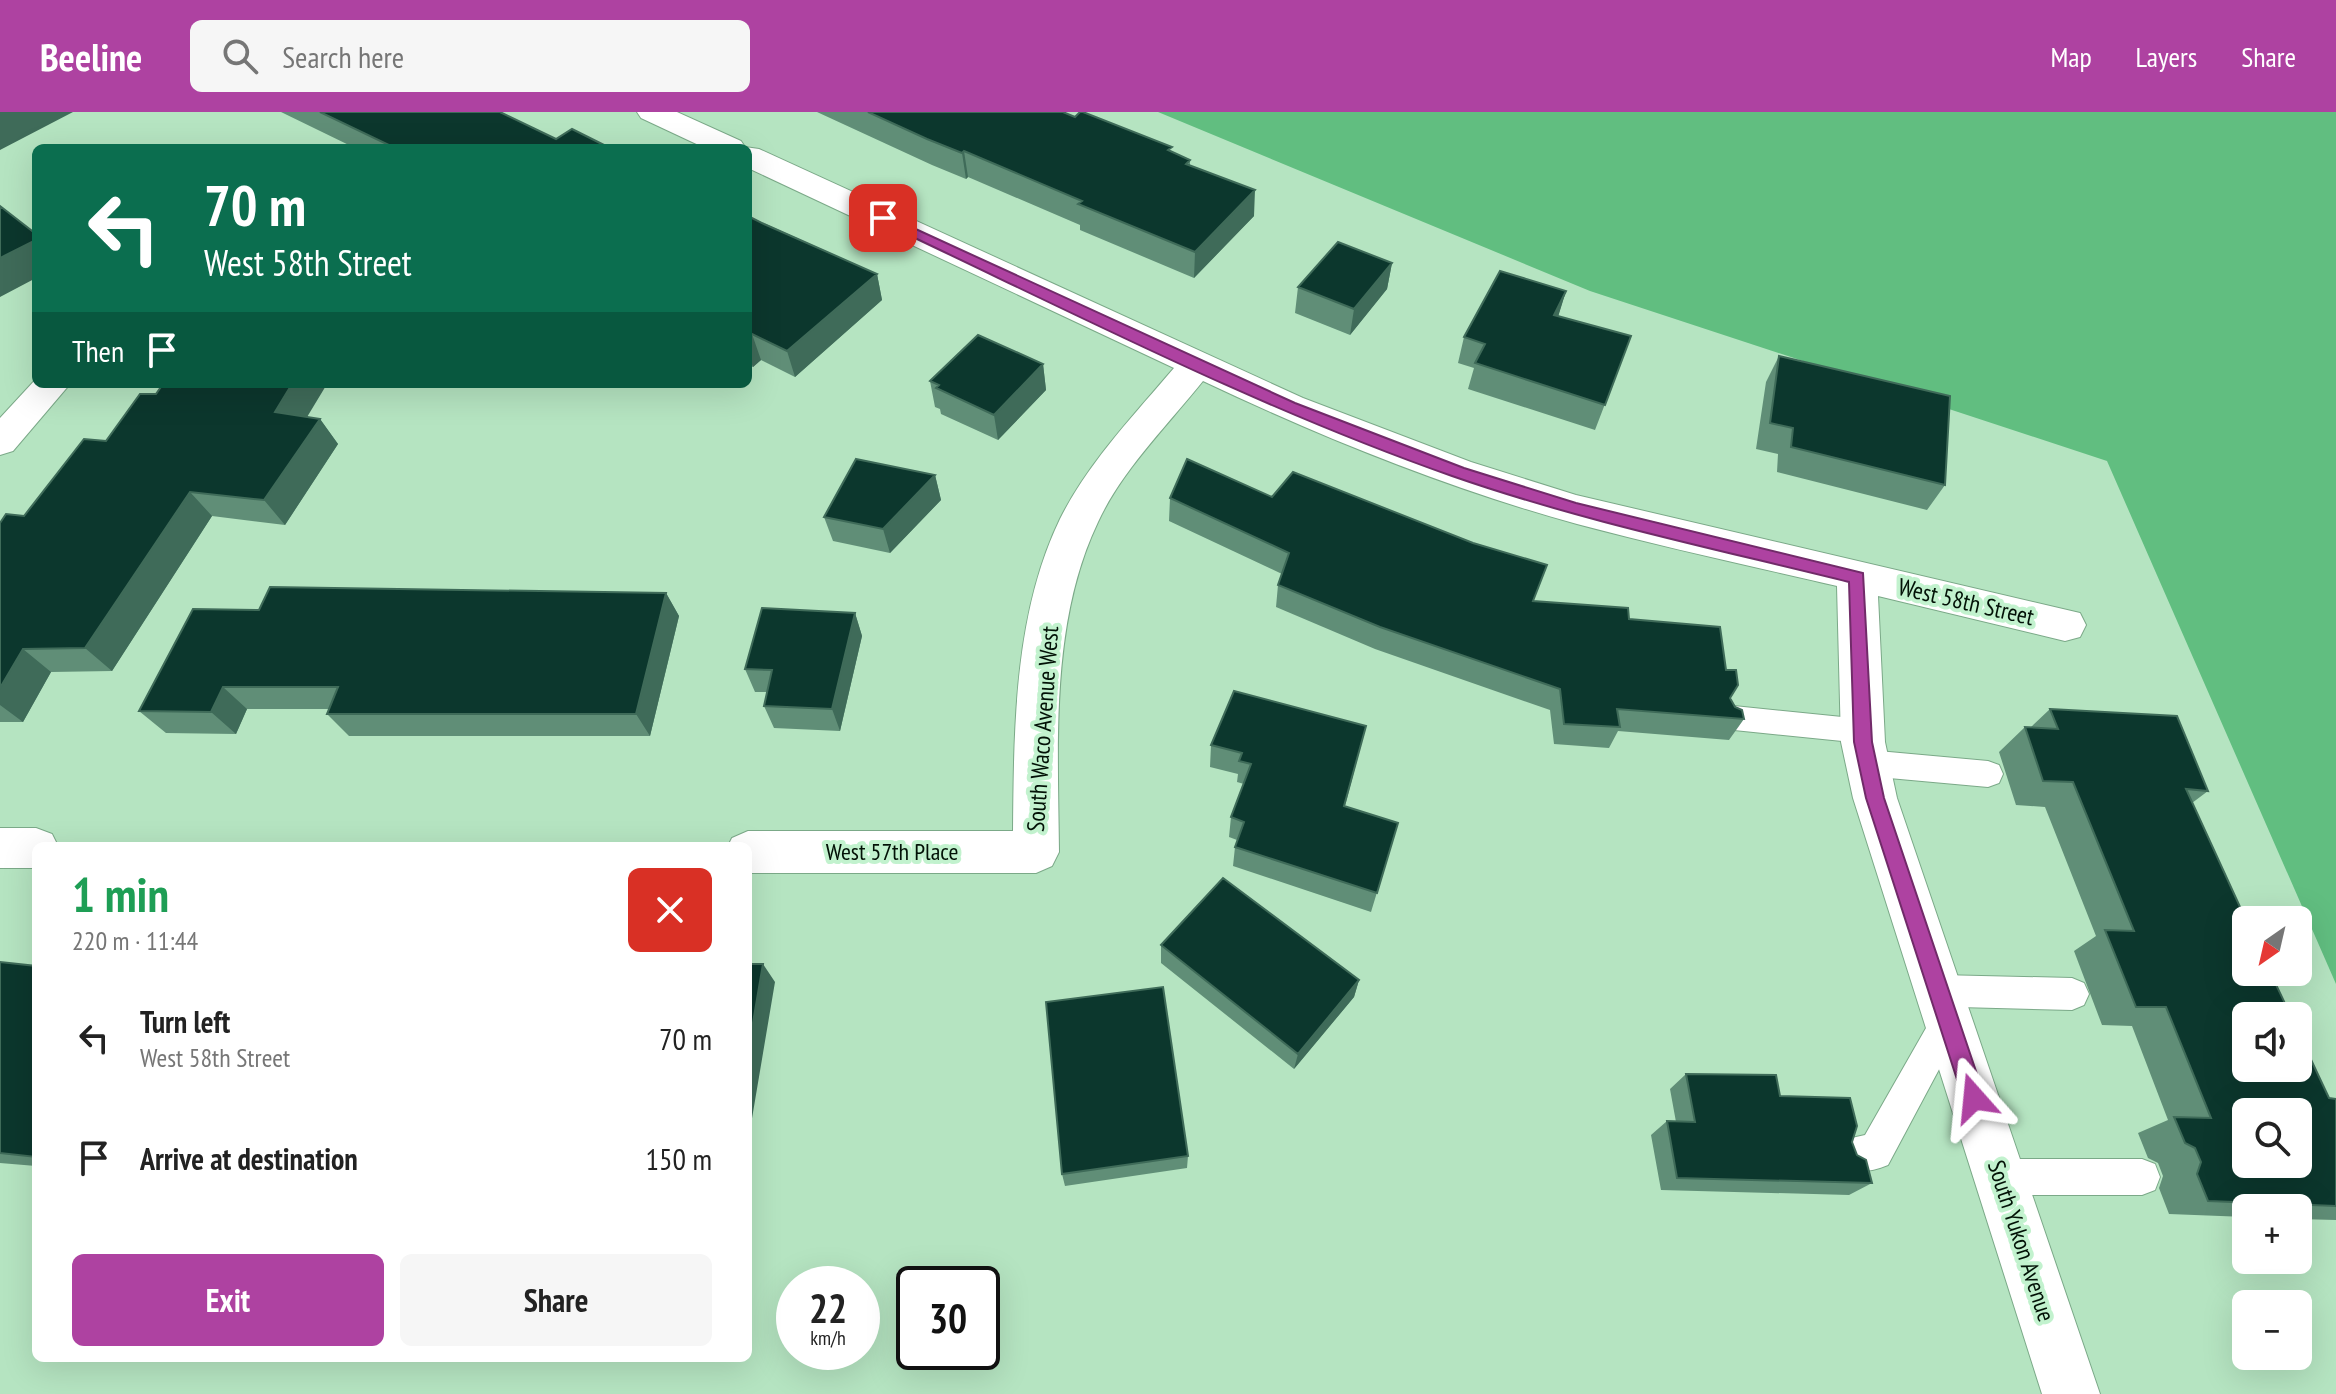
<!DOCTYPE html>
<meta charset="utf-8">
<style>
body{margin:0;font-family:"PT Sans Narrow",sans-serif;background:#f6f6f6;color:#222;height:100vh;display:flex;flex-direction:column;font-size:30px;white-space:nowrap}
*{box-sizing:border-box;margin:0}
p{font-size:26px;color:#767676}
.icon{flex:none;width:44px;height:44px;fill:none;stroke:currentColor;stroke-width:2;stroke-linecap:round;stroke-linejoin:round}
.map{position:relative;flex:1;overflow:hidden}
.sheet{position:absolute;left:32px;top:730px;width:720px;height:520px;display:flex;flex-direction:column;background:#fff;border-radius:12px;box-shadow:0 8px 32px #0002}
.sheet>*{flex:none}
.banner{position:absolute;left:32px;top:32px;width:720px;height:244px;border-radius:12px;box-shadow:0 8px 32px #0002;background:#0b6e4f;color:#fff;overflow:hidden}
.needle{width:52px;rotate:214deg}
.controls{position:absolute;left:2232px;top:794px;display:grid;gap:16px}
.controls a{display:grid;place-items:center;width:80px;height:80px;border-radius:12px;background:#fff;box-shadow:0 8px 32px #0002;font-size:40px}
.speed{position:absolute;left:776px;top:1154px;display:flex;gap:16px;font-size:40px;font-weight:700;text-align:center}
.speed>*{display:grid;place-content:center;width:104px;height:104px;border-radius:50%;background:#fff;box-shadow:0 8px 32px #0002;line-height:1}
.speed small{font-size:20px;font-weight:400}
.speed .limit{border:4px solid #111;border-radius:12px;background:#fff;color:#111}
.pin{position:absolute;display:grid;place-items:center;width:68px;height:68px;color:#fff;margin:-34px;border-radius:16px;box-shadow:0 4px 12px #0006}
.me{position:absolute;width:88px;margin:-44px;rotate:342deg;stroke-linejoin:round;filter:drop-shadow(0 0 6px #0008)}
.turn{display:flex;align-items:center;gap:28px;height:168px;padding:0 40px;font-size:36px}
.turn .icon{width:104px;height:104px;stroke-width:2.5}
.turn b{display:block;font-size:56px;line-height:68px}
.then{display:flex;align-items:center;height:76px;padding:0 40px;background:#0003;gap:16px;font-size:30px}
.round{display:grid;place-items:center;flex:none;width:84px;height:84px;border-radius:12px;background:#f6f6f6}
.headline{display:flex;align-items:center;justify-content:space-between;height:136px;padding:0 40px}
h1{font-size:48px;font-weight:800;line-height:60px;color:#1e9e55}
.action{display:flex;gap:16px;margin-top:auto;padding:16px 40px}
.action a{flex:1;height:92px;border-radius:12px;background:#ae42a1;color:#fff;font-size:32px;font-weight:800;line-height:92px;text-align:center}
.action a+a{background:#f6f6f6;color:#222}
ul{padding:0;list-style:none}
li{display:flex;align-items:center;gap:24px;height:120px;padding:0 40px}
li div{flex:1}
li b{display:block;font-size:30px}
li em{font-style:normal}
header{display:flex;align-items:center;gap:48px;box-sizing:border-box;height:112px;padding:0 40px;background:#ae42a1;color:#fff}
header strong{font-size:38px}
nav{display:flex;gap:44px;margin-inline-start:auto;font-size:28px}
.search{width:560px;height:72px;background:#f6f6f6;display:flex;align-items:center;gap:20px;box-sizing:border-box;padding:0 28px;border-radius:12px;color:#767676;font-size:30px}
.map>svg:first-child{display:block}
.forest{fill:#61be80}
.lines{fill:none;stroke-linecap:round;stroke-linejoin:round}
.service-casing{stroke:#7ba988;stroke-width:2}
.minor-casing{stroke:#7ba988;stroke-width:2}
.service{fill:#fff;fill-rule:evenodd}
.minor{fill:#fff;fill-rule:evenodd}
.wall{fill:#608e77}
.shaded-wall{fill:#3f6b59}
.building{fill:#0c372d;stroke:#3f6b59;stroke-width:2;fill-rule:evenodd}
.route{fill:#ae42a1;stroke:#712b69;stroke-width:2}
.labels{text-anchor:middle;stroke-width:8;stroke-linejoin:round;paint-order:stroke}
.street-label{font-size:24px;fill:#021106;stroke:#c2f2ce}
</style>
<header>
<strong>Beeline</strong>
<div class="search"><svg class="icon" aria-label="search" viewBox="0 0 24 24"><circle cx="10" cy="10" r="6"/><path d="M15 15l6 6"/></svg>Search here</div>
<nav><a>Map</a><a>Layers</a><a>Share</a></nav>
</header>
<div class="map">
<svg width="2336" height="1282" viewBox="0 0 2336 1282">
<rect width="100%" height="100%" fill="#b5e4c1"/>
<path class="forest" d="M1158,0H2336V872L2107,349L1590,179Z"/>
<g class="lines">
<defs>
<path id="service" d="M1734,594L1862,607L1872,610L1877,619L1872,628L1862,631L1734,618L1724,615L1719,606L1724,597Z
M1867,638L1988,649L1999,653L2003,662L1999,671L1988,675L1867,664L1856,660L1852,651L1856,642Z
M1939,863L2072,866L2084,871L2089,882L2084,893L2072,898L1959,895L1965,907L1960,918L1888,1053C1871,1060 1855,1062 1838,1055L1833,1042L1838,1029L1865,1023L1938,895L1927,890L1922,879L1927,868Z
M2000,1047H2142L2155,1052L2160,1065L2155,1078L2142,1083H2000L1987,1078L1982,1065L1987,1052Z"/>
<path id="minor" d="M637,0H677L741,29L745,35L759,37L1303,286L1471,350L1576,383L2080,501L2086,513L2080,525L2065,529L1878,484L1885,630L1897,686L2100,1282H2042L1853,686L1841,630L1837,474C1751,454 1663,435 1577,412C1449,377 1323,326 1203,269C1167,314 1122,358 1098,410C1050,510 1058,632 1059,740L1052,754L1036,761H748V734H728L732,726L748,719H1013C1014,616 1014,502 1060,407C1088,351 1134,303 1174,256L748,56V36H705L641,6Z
M36,267V272H70L13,339L0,343V306Z
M0,716H36L52,722L58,734H36V756H0Z"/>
</defs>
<use href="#service" class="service-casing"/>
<use href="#minor" class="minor-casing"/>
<use href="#service" class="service"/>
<use href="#minor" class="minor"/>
</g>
<path class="wall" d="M281,0H500L556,27L610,36H355Z
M817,0H1063L1190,48V53L1254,104L1194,166L1080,118V113L968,65L966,67L932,53Z
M748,104L877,162L882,188L795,265L761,248L753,255L748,253Z
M1392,151L1387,177L1350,223L1295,201L1298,175Z
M1566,179L1558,204L1631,224L1595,318L1468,277L1474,256L1458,251L1464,225Z
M1779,244L1945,373L1927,398L1777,360L1778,342L1756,337L1766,270Z
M1043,252L1046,278L998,328L941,302L940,297L935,295L930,269Z
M156,282L320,307L338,332L285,413L212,404L112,559L51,560L23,610H0V411L24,404L106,329Z
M935,363L941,388L890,441L833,429L824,405Z
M1272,385L1533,489L1629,507L1730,586L1744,607L1729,628L1618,619L1609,636L1554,632L1550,598L1375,537L1276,495L1278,473L1282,462L1169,409L1170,386Z
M666,481L679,504L650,624H349L327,602L329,597H247L236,622L166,621L139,599L259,498Z
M855,501L862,524L840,619L774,616L764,594L767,580H755L745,557Z
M2050,597L2208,679L2192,691L2329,986L2336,987V1108L2298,1107V1096H2246V1105L2169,1102L2159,1076L2163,1064L2158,1051L2148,1046L2138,1021L2168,1008L2132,914L2102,913L2074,839L2096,824L2045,695L2016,693L1999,640L2025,615H2031Z
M1366,614L1345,694L1398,711L1371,800L1233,754L1235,735L1237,728L1229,725L1231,705L1244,672L1237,670L1238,662L1210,655L1211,633Z
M1161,833L1359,868L1354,885L1294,957L1161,851Z
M0,850L36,854V1054L0,1051Z
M1686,962L1780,984L1852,1030L1857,1043L1872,1071L1849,1083L1661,1078L1651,1023L1667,1009L1676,1010L1670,977Z
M1188,1044L1187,1056L1065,1074L1062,1062Z"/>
<path class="shaded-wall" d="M0,0H73L0,38Z
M964,39L968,65L966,67L962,41Z
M1255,78L1254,104L1194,166L1195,140Z
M36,128V166L0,185V146Z
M1392,151L1387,177L1350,223L1354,197Z
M877,162L882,188L795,265L787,239Z
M1566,179L1558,205L1554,203Z
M752,222L761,248L753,255L748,242V226Z
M1043,252L1046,278L998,328L994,303Z
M292,272H327L295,325L275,300Z
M320,307L338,332L285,413L264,388Z
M935,363L941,388L890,441L883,417Z
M190,380L212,404L112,559L85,536Z
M666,481L679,504L650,624L636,602Z
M855,501L862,524L840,619L832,597Z
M23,537L51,560L23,610L0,593V576Z
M223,575L247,597L236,622L211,600Z
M763,852L775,870L748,1030V940Z
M1359,868L1354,885L1294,957L1298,942Z"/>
<path class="building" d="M320,0H500L556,27L572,17L610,36H395Z
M868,0H1063L1075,5L1080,0H1083L1172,35L1168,38L1190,48L1186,52L1255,78L1195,140L1078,92L1082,89L964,39L962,41L927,27Z
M0,94L36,122V128L0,146Z
M748,104L764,112L877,162L787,239L752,222L748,226Z
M1338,130L1392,151L1354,197L1298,175Z
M1500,159L1566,179L1554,203L1631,224L1605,293L1475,251L1485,232L1464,225Z
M978,223L1043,252L994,303L936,276L939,273L930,269Z
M1779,244L1950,284L1945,373L1791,335L1793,316L1770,311Z
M163,272H292L275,300L320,307L264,388L190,380L85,536L23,537L0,576V411L6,402L24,404L84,327L106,329L140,282H156Z
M856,347L935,363L883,417L824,405Z
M1187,347L1272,385L1293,360L1473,431L1547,453L1533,489L1628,496L1629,507L1720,515L1726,558H1736L1738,573L1730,586L1735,595L1742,598L1744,607L1617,597L1620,615L1564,612L1560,577L1380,515L1278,473L1289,441L1170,386Z
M270,475L666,481L636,602H327L338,575H223L211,600L139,599L193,497L259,498Z
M762,496L855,501L832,597L764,594L772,558L745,557Z
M1234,579L1366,614L1344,694L1398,711L1377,781L1235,735L1244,710L1231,705L1251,652L1239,649L1242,641L1211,633Z
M2050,597L2177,604L2208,679L2186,677L2246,808V860H2270L2291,904H2246V956H2298V920L2329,986L2336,987V1094L2208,1089L2197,1062L2201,1050L2195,1036L2185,1031L2174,1005L2211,1006L2166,895H2136L2105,818L2134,819L2073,670L2043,669L2025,615L2058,617ZM2246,1000H2298V1052H2246Z
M1223,766L1359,868L1298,942L1161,833Z
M0,850L36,854V1045L0,1041Z
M748,852H763L748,940Z
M1163,875L1188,1044L1062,1062L1046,890Z
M1686,962L1776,963L1780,984L1850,986L1857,1014L1852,1030L1857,1043L1866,1048L1872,1071L1677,1066L1667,1009L1695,1010Z"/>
<path class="route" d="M883,102L1295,291L1464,356L1576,391L1863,461L1872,630L1884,686L1985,986L1982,994L1974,997L1966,994L1963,986L1866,686L1854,630L1849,470C1716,437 1581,409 1452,364C1255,295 1068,198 879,109V103Z"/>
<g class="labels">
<g class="street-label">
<text transform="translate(1966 490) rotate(13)" y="8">West 58th Street</text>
<text transform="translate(1043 617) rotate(-86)" y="8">South Waco Avenue West</text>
<text x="892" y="748">West 57th Place</text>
<text transform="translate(2021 1129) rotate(72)" y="8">South Yukon Avenue</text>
</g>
</g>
</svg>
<div class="controls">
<a><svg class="needle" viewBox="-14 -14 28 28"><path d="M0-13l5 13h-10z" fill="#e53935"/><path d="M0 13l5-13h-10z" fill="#767676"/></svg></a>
<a><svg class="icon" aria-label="sound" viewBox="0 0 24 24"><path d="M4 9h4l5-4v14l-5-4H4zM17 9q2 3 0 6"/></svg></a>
<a><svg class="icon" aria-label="search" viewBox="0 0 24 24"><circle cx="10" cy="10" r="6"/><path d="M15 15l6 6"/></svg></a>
<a>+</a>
<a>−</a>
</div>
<div class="speed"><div>22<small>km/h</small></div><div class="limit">30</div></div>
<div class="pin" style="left:883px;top:106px;background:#d93025"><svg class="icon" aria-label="arrive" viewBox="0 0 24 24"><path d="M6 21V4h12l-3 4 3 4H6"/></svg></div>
<svg class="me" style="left:1974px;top:986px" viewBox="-20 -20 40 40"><path d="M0-17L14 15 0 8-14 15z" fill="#ae42a1" stroke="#fff" stroke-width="4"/></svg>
<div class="banner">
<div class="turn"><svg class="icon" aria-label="left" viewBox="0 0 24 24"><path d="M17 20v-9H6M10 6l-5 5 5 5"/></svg><div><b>70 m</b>West 58th Street</div></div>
<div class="then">Then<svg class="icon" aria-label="arrive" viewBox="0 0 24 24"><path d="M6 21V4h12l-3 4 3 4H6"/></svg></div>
</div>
<section class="sheet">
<div class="headline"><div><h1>1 min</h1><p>220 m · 11:44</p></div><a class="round" style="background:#d93025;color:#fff"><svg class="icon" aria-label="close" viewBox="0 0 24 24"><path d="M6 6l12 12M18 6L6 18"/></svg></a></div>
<ul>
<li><svg class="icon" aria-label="left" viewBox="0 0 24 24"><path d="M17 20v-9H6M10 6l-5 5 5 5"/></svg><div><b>Turn left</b><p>West 58th Street</p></div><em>70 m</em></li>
<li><svg class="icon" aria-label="arrive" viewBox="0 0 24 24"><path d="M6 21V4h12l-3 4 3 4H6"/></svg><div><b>Arrive at destination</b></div><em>150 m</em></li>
</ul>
<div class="action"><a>Exit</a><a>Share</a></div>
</section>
</div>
